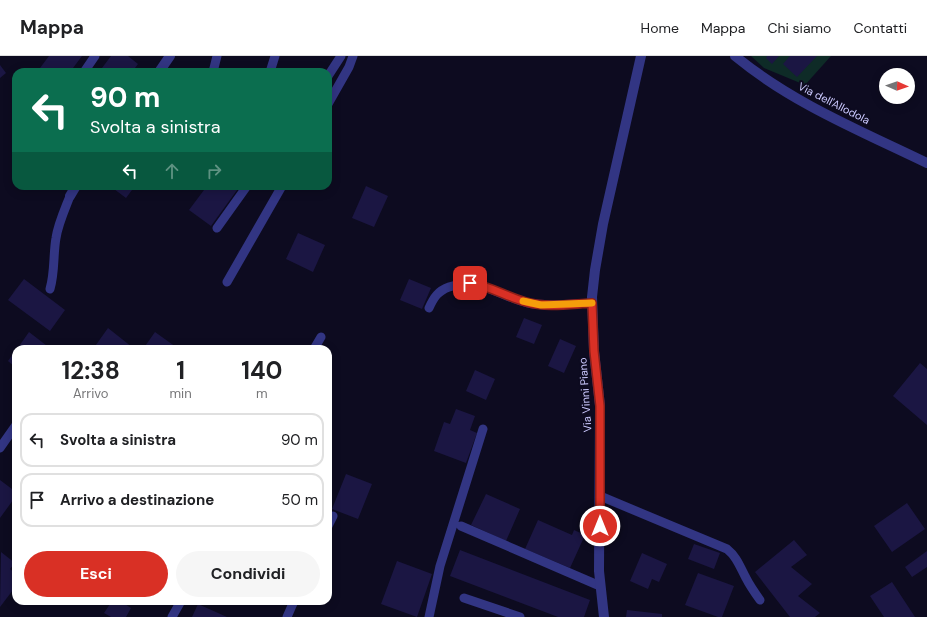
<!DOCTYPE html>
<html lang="it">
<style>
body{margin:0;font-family:"DM Sans",sans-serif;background:#f6f6f6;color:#202124;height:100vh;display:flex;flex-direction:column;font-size:15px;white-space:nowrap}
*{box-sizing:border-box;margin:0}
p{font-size:13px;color:#757577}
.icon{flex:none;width:22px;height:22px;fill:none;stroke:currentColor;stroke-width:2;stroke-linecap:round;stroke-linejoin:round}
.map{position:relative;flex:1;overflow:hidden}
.details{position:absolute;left:12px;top:289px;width:320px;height:260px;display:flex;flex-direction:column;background:#fff;border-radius:12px;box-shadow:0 2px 10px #0003}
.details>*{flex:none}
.guide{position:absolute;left:12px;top:12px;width:320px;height:122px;border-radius:12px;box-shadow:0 2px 10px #0003;background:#0b6e4f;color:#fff;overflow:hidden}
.needle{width:26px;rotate:92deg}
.controls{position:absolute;left:879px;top:12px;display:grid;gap:8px}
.controls a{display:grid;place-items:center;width:36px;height:36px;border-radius:50%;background:#fff;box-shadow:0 2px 10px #0003;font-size:20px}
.pin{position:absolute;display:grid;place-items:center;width:34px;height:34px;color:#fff;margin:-17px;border-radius:8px;box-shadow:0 2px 6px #0006}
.me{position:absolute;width:44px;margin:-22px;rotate:0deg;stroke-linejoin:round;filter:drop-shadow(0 0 3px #0008)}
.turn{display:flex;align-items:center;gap:14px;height:84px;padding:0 12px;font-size:18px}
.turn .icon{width:52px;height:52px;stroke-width:2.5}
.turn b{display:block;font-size:28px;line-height:34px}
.lanes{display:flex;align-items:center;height:38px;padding:0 12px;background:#0003;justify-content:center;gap:20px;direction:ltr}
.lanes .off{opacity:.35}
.eta{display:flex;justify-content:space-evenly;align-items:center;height:68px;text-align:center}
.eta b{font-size:24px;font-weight:700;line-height:28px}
.primary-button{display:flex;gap:8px;margin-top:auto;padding:8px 12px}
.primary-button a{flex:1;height:46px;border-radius:24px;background:#d93025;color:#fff;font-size:16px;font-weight:700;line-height:46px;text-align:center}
.primary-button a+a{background:#f6f6f6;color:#202124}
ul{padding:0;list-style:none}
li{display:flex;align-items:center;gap:12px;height:54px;margin:0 8px 6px;padding:0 4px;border:2px solid #e0e0e0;border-radius:12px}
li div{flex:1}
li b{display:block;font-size:15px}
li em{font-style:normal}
header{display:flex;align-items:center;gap:24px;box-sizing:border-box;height:56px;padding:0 20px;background:#fff;border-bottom:1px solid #e0e0e0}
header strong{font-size:19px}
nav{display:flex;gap:22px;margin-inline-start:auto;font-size:14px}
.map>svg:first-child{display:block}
.green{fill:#0e2b27}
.building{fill:#1b1643}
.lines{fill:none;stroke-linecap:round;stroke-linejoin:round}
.lane{stroke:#323583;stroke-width:9}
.street{stroke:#323583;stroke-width:10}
.route-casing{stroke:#8d1f18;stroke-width:10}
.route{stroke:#d93025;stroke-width:7}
.slow{stroke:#f59e0b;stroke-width:7}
.labels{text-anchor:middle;stroke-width:4;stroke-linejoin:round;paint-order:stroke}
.street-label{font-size:11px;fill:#cccaff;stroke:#0d0b20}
</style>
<header>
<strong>Mappa</strong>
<nav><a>Home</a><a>Mappa</a><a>Chi siamo</a><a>Contatti</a></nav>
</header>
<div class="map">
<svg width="927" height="561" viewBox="0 0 927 561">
<rect width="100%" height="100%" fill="#0d0b20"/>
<path class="green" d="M751,0H831L805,29L764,12Z"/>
<path class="building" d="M49,0H82L70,16H37Z
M111,0H128L138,8L132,16H99Z
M767,0H779L772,8L766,2Z
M790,0H817L797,21L783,8Z
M0,9L6,17L0,22Z
M110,130H135L126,142Z
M207,130H240L211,170L189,154Z
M366,130L388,140L374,171L352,162Z
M298,177L325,189L313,216L286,203Z
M24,223L65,254L50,275L8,244Z
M409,223L431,232L422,253L400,244Z
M524,262L542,269L534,288L516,281Z
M108,272L132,291L131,293H93Z
M29,276L51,293H17Z
M155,276L176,291L175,293H143Z
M560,283L576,290L564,317L548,310Z
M16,294V312L8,305Z
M920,307L927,313V369L893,340Z
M475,314L495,323L486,344L466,335Z
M456,353L475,360L470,374L477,377L466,407L434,395L444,366L450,368Z
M346,418L372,428L358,463L332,453Z
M0,424L16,436V440L0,462Z
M486,438L520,453L506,485L471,469Z
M907,447L925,473L892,496L874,470Z
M538,464L572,479L574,474L585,479L570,512L525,493Z
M794,484L807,499L791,511L812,528L798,540L820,557L815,561H790L755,516Z
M694,488L720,497L714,513L688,503Z
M460,494L590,544L584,561H558L450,520Z
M927,495V511L912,521L905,511Z
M1,496L15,507L10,513L16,518V530L0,551Z
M642,497L667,508L659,526L652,523L648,533L630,525Z
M397,505L432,518L417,561L381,548Z
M698,517L734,530L722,561H718L685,549Z
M892,526L915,561H884L870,540Z
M112,545H120L131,552L126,561H111L104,557Z
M198,548L227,561H192Z
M627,554L662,558V561H626Z"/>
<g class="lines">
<path class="lane" d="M84,16L95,0
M213,16L217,0
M270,16L275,0
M328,20L341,0
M328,48L349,11L353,0
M217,172L247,130
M227,226L282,130
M50,233C55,216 53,199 56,182C58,168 65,153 70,140
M429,252C434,241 438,235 449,231C478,220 501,241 528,247C548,251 571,248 592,247
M314,293L321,281
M0,392L16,369
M600,440L727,493C737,501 740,511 746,522C750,530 755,537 760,544
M328,470L333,460
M461,470L600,530
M464,542L520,561
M172,561L181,545
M287,561L294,545
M429,561L440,510L483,373"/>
<path class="street" d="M735,0C792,47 861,75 927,107
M159,16L170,0
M70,140L76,130
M604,561L599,515L600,350L594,295L592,241L595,214L603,168L641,0"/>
</g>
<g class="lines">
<defs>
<path id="route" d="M470,227C490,230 507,241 526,246C547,252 571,248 592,247L594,295L600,350V470"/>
</defs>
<use href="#route" class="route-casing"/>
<use href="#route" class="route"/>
<path class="slow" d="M523,245L541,249L592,247"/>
</g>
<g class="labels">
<g class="street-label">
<text transform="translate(834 47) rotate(27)" y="4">Via dell'Allodola</text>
<text transform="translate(585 339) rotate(-94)" y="4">Via Vinni Piano</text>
</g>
</g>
</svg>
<div class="controls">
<a><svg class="needle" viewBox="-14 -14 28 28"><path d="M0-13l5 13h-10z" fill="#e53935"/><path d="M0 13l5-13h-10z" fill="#757577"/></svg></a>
</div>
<div class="pin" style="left:470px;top:227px;background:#d93025"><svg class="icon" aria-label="arrive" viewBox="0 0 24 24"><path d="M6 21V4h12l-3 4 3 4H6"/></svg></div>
<svg class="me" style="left:600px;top:470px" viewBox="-20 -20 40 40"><circle r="17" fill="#d93025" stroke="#fff" stroke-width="3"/><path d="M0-11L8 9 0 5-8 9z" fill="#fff"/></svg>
<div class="guide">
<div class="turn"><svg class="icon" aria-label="left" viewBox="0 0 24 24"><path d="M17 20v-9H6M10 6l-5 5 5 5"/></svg><div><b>90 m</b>Svolta a sinistra</div></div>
<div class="lanes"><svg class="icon" aria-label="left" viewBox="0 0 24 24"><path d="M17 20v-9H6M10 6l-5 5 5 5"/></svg><svg class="icon off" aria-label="ahead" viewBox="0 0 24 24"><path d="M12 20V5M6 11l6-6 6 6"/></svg><svg class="icon off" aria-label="right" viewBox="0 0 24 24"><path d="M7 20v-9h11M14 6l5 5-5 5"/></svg></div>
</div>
<section class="details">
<div class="eta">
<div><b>12:38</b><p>Arrivo</p></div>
<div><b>1</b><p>min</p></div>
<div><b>140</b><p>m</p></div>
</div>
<ul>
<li><svg class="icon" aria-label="left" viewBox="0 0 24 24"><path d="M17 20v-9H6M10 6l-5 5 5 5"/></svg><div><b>Svolta a sinistra</b></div><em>90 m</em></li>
<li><svg class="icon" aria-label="arrive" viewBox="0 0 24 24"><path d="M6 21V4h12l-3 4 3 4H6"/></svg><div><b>Arrivo a destinazione</b></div><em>50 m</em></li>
</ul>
<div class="primary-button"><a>Esci</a><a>Condividi</a></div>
</section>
</div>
